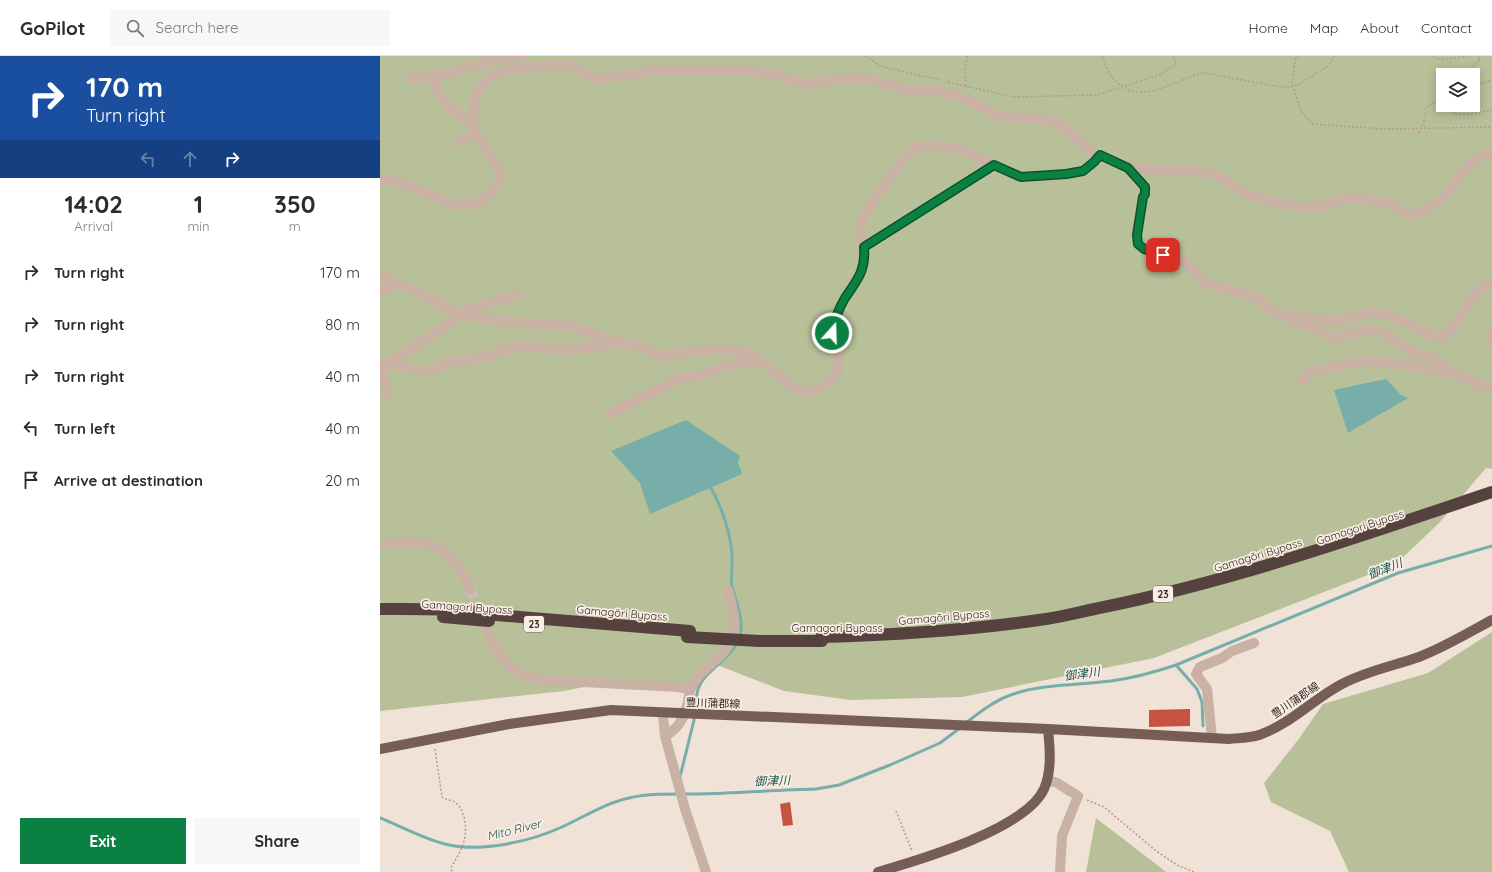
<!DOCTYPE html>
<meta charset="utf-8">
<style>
body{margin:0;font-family:Quicksand,"Noto Sans JP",sans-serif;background:#f7f7f7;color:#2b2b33;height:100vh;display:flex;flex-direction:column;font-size:15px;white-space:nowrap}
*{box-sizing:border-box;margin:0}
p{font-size:13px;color:#7c7c81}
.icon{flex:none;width:22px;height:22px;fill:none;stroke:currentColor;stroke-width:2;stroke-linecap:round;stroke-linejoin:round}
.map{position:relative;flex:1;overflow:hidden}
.side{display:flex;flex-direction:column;background:#fff;width:380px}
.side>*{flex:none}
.hud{background:#1a4fa0;color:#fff;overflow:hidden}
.controls{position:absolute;left:1056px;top:12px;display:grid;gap:8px}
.controls a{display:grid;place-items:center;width:44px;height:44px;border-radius:0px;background:#fff;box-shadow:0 2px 10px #0003;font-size:20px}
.pin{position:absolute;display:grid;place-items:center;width:34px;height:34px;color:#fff;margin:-17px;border-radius:8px;box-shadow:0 2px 6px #0006}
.me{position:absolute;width:44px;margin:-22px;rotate:20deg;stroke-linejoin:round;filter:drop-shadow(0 0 3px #0008)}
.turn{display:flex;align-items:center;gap:14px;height:84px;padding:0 20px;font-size:18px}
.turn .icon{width:52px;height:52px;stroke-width:2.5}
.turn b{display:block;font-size:28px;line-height:34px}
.lanes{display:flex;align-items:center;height:38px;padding:0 20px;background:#0003;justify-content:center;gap:20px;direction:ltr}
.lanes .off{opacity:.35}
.eta{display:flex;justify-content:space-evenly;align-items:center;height:68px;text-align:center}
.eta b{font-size:24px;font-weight:700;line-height:28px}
.cta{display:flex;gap:8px;margin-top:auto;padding:8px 20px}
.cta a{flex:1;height:46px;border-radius:0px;background:#0b8043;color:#fff;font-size:16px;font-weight:700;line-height:46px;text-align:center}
.cta a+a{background:#f7f7f7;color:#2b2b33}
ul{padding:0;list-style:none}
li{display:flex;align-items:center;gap:12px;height:52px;padding:0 20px}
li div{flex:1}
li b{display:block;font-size:15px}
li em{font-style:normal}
header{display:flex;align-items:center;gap:24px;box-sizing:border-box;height:56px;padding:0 20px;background:#fff;border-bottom:1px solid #e1e1e2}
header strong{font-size:19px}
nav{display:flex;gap:22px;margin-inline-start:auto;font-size:14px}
.search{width:280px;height:36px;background:#f7f7f7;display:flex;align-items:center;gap:10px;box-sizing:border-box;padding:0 14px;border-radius:0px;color:#7c7c81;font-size:15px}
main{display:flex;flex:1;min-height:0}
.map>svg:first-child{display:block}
.green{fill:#b7c098;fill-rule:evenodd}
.water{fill:#77aeaa}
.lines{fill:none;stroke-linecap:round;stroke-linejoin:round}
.stream{stroke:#77aeaa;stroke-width:3}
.building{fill:#c65240}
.minor-tunnel{stroke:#cbbdb4;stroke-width:10;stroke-dasharray:10 5;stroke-linecap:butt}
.path{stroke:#b49a8e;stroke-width:1.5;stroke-dasharray:2 2;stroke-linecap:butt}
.minor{stroke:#c9b1a4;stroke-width:10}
.major{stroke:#765e56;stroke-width:10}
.highway{stroke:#55413d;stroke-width:12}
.highway-bridge{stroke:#55413d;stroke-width:12}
.route-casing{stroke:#07532c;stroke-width:10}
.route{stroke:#0b8043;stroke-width:7}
.labels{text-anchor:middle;stroke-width:3.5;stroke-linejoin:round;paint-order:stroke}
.shield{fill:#f9ede4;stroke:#6f645f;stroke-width:1}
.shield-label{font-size:10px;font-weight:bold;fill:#342926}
.street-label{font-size:11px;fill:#342926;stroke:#f9ede4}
.water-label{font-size:12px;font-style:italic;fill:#1b5553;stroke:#f9ede4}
</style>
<header>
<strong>GoPilot</strong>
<div class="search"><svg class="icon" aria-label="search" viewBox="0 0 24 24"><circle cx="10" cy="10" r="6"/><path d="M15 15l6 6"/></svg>Search here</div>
<nav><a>Home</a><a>Map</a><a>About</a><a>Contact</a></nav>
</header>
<main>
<section class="side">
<div class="hud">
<div class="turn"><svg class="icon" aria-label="right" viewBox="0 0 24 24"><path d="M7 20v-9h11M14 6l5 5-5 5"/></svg><div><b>170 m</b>Turn right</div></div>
<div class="lanes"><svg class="icon off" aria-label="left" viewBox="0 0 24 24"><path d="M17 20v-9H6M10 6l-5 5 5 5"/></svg><svg class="icon off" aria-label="ahead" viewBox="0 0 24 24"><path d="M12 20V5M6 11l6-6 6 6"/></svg><svg class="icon" aria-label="right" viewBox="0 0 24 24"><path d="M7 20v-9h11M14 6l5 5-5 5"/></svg></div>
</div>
<div class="eta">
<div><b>14:02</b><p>Arrival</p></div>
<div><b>1</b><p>min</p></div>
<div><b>350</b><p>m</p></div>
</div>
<ul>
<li><svg class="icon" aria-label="right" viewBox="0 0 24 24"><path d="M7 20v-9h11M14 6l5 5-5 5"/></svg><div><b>Turn right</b></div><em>170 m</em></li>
<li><svg class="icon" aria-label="right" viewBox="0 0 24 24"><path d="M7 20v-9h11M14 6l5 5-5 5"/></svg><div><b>Turn right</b></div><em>80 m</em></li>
<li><svg class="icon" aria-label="right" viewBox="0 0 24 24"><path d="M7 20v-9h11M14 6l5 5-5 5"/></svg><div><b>Turn right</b></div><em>40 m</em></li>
<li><svg class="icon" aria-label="left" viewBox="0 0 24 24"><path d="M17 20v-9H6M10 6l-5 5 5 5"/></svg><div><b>Turn left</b></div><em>40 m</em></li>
<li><svg class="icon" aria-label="arrive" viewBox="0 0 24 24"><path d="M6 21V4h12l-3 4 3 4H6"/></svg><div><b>Arrive at destination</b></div><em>20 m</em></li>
</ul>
<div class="cta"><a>Exit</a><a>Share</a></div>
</section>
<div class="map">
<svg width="1112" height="816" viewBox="0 0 1112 816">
<rect width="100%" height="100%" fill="#f1e2d8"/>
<path class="green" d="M0,0H1112V413L1106,412L1059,467L1016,508L774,602L582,641L471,644L404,635L332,607L304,635L219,628L184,635L0,655ZM1063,19H1093V49H1063Z
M1112,576V816H969L950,775L891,746L884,727L918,684L943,648L1048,617Z
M716,762L781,812L786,816H706Z"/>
<path class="water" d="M1006,323L1021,339L1028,342L968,377L954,334Z
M306,364L360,400L358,407L362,418L270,458L260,427L231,395Z"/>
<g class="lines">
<path class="stream" d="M330,430C341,449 352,480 352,502C353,511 350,521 352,530C356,548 364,562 360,580
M796,609L817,633L822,646L823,670
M316,655C316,648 316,639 318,633C324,615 348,605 357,587
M587,666C600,656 613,646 628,640C658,628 699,629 731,625C754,622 775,616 796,609L1018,517L1112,490
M300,721L315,660
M0,762C20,770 44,783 65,788C100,797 149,786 182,771C204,761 225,747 249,742C271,737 295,738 318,738C357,737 397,734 436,733L459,729L510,709L560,687L580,672"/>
</g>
<path class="building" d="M810,653V670L769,671V654Z
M410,746L413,769L403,770L400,748Z"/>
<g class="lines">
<path class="minor-tunnel" d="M90,533L102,562"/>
<path class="path" d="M486,0L500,10L560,24
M722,0C725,6 727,15 731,20C749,42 769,38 793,28C804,24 813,18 825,17L900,31H910L918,29L945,12L951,6L954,0
M919,0L916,1L912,27L921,55L932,68L1003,73L1112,71
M1051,0L1061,4L1088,0
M1083,19L1100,4L1098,0
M568,26L633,41L717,39L781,18L796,8L793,0
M586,30L585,13L587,0
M1093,30L1112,24
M1063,35L1056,46L1071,52
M1073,49L1071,56L1074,58H1091L1112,54
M1039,77L1046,60L1044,53L1056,46
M55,693L62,741C66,744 73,744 76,747C81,751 82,756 84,761C89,782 81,794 71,812L72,816
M707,744L724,751L775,794L797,809L814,816
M516,755L532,795"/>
<path class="minor" d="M54,20C56,47 74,54 93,69
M31,23L70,17L106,6L142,0
M78,86L85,82L98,79
M748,112L788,114L807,113L826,116L841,121L856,132L874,141L886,144L924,152L939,151L964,143L974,142L1007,147L1028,159H1032C1038,157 1061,145 1065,141C1083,120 1083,105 1112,97
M0,123L25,128L72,148L84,149L99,146L103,144L114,134L119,125L120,117L116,107L99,82L93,69V52L95,42L100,32L111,21L122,16L152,11L189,9L198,12L207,20L220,23L269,15H368L394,18L410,24L432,28L466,22H485L526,34L559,35L570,38L584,42L615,58L623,61L669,64L677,66L687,74L710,94L748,112L765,131V138L763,141C762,154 751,181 761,191L803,205L807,208L825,227L877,242C883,245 885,251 891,254C903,261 948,265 963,264C974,263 985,255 996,257C1017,259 1037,272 1055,281C1062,283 1066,279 1070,274L1099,234L1102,231L1112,228
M484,191L614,109
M0,217L16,227L40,237L71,254L87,260L131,266L191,270L236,286
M0,237L16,227
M908,261L912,264L953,281L958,282L985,273L1002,276L1035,297L1054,302L1074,317L1103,331H1112
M1112,276V287
M5,307L30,295L39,287L69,268L86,254L140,238
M6,307L36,314L47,315L57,313L71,305H92L140,289L166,293L195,294L219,289L240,287L256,289L283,300L321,294H350L370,298L378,302L414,333L422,336L434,334L447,328L459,314V303L452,287V277L464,244L478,223L483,214L484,198L480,169L484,160L499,137L527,99L538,91L547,89L574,92L584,95L636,119C644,122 692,119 701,115C709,112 714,105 719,99
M6,307C0,318 5,326 8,338
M923,324L926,319L932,316L976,306L987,305L1028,309L1071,317
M229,358L305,320C310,320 316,321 320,320C340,313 361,301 383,307
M0,488C12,488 25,486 38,486C65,488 81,510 90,533
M105,569C117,600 129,620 164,624L299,631L310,634C307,653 304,670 285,680
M310,634C313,629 315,625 318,621C331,606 352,595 354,574C356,561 351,547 348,534
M283,659L285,680L305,753L326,816
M832,682L827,633L816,618L820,611L842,602L852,595L874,587
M668,724L677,727L698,740L682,780L680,816"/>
<path class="major" d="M0,693L129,668L231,654L668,673
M498,816C539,804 646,773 664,733C672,715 670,693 668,673L849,683C859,682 870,682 879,679C911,668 933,643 962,628C986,615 1013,610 1039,601C1065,591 1088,577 1112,564"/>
<path class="highway" d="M0,553C39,553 77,552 116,559L310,575
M63,561L109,565
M441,581C516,579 592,574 666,563C685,560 704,555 724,551C856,524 984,479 1112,436"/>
<path class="highway-bridge" d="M307,581L380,585H442"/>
</g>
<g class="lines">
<defs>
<path id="route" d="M452,277C454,266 459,252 465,242C477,224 486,215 484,191L614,109L641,121L686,118L703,115L714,106L720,99L748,112L765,131V138L763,141L757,179L758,188L764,193L783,199"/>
</defs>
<use href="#route" class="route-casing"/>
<use href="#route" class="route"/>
</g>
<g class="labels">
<g class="shield">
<rect x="773" y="530" width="20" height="16" rx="3"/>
<rect x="144" y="560" width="20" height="16" rx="3"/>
</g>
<g class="shield-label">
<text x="783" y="542">23</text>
<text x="154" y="572">23</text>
</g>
<g class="street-label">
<text transform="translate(980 471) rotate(-18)" y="4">Gamagori Bypass</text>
<text transform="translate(878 499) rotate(-17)" y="4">Gamagōri Bypass</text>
<text transform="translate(87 551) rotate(4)" y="4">Gamagori Bypass</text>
<text transform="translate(242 557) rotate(5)" y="4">Gamagōri Bypass</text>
<text transform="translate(564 561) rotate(-5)" y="4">Gamagōri Bypass</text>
<text x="457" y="576">Gamagori Bypass</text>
<text transform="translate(915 644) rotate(-34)" y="4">豊川蒲郡線</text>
<text transform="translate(333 647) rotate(2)" y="4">豊川蒲郡線</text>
</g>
<g class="water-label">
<text transform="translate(1005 513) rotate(-21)" y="4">御津川</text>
<text transform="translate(702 618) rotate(-8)" y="4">御津川</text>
<text transform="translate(392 725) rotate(-2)" y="4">御津川</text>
<text transform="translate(134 774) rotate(-14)" y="4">Mito River</text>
</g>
</g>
</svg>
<div class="controls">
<a><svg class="icon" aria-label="layers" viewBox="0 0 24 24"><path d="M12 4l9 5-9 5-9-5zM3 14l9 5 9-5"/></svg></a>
</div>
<div class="pin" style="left:783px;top:199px;background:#d93025"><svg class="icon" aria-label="arrive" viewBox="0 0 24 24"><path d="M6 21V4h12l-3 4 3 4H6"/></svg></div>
<svg class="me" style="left:452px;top:277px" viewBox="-20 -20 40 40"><circle r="17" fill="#0b8043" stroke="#fff" stroke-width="3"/><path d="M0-11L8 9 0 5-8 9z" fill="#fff"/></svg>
</div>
</main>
